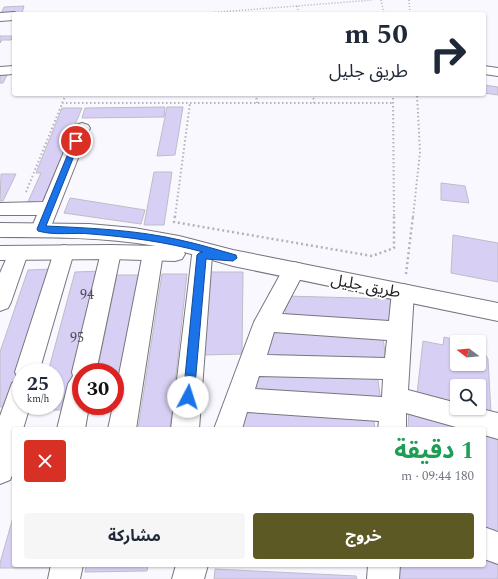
<!DOCTYPE html>
<html lang="ar">
<meta charset="utf-8">
<style>
body{margin:0;font-family:Spectral,"Noto Sans Arabic",serif;background:#f6f6f7;color:#1f2937;direction:rtl;height:100vh;display:flex;flex-direction:column;font-size:15px;white-space:nowrap}
*{box-sizing:border-box;margin:0}
p{font-size:13px;color:#747a83}
.icon{flex:none;width:22px;height:22px;fill:none;stroke:currentColor;stroke-width:2;stroke-linecap:round;stroke-linejoin:round}
.map{position:relative;flex:1;overflow:hidden;direction:ltr}
.details{position:absolute;left:12px;top:427px;width:474px;height:140px;display:flex;flex-direction:column;background:#fff;border-radius:4px;box-shadow:0 1px 3px #0004;direction:rtl}
.details>*{flex:none}
.banner{position:absolute;left:12px;top:12px;width:474px;height:84px;border-radius:4px;box-shadow:0 1px 3px #0004;direction:rtl;background:#fff;color:#1f2937;overflow:hidden}
.needle{width:26px;rotate:286deg}
.fabs{position:absolute;left:450px;top:335px;display:grid;gap:8px}
.fabs a{display:grid;place-items:center;width:36px;height:36px;border-radius:4px;background:#fff;box-shadow:0 1px 3px #0004;font-size:20px}
.speed{position:absolute;left:12px;top:363px;display:flex;gap:8px;font-size:20px;font-weight:700;text-align:center}
.speed>*{display:grid;place-content:center;width:52px;height:52px;border-radius:50%;background:#fff;box-shadow:0 1px 3px #0004;line-height:1}
.speed small{font-size:10px;font-weight:400}
.speed .limit{border:6px solid #d22;background:#fff;color:#111}
.pin{position:absolute;display:grid;place-items:center;width:34px;height:34px;color:#fff;margin:-17px;border:2px solid #fff;border-radius:50%;box-shadow:0 1px 4px #0007}
.me{position:absolute;width:44px;margin:-22px;rotate:5deg;stroke-linejoin:round;filter:drop-shadow(0 0 3px #0008)}
.turn{display:flex;align-items:center;gap:14px;height:84px;padding:0 12px;font-size:18px}
.turn .icon{width:52px;height:52px;stroke-width:2.5}
.turn b{display:block;font-size:28px;line-height:34px}
.round{display:grid;place-items:center;flex:none;width:42px;height:42px;border-radius:4px;background:#f6f6f7}
.overview{display:flex;align-items:center;justify-content:space-between;height:68px;padding:0 12px}
h1{font-size:24px;font-weight:700;line-height:30px;color:#1e9e55}
.cta{display:flex;gap:8px;margin-top:auto;padding:8px 12px}
.cta a{flex:1;height:46px;border-radius:4px;background:#5c5925;color:#fff;font-size:16px;font-weight:700;line-height:46px;text-align:center}
.cta a+a{background:#f6f6f7;color:#1f2937}
.map>svg:first-child{display:block}
.building{fill:#d8d0f4;stroke:#bebcc6}
.lines{fill:none;stroke-linecap:round;stroke-linejoin:round}
.minor-casing{stroke:#77757e;stroke-width:2}
.major-casing{stroke:#77757e;stroke-width:2}
.path-far2{stroke:#b3b2b8;stroke-width:1.5;stroke-dasharray:1 2;stroke-linecap:butt}
.path-far1{stroke:#b3b2b8;stroke-width:2;stroke-dasharray:1.5 2.5;stroke-linecap:butt}
.path{stroke:#b3b2b8;stroke-width:2.5;stroke-dasharray:2 3;stroke-linecap:butt}
.minor{fill:#fff;fill-rule:evenodd}
.major{fill:#fff;fill-rule:evenodd}
.route{fill:#1a73e8;stroke:#114b97}
.labels{text-anchor:middle;stroke-width:4;stroke-linejoin:round;paint-order:stroke}
.number-label{font-size:14px;fill:#504e5a}
.street-label{font-size:16px;fill:#232226;stroke:#fff}
</style>
<div class="map">
<svg width="498" height="579" viewBox="0 0 498 579">
<rect width="100%" height="100%" fill="#f9f8ff"/>
<path class="building" d="M24,6L22,13L1,14L4,7Z
M0,36H13L11,40H2L0,43Z
M0,73H8L3,83H0Z
M484,85L498,87V95L484,93Z
M165,107L164,117L82,118L85,108Z
M167,107H183L175,155L157,156Z
M62,108H82L42,204H27L41,173H36Z
M154,172H172L164,225H144Z
M1,174H16L3,201H0Z
M441,183L465,186L469,203L441,200Z
M70,198L145,210L141,224L64,213Z
M453,235L498,243V282L451,273Z
M53,269L12,406L0,407V352L28,270Z
M103,271L72,410H38L39,406H55V372H48L75,272Z
M209,272H243L242,354L204,355Z
M162,274H187L170,429H138Z
M117,275H143L121,409L90,410V406H115V372H97Z
M285,296L395,299L398,324L286,320Z
M264,331L383,336L386,363L263,358Z
M444,337L464,342H457V364H479V347L482,349L488,359L491,413L472,408H479V386H457V404L417,394L423,341L443,345Z
M255,368L377,373L381,402L253,397Z
M244,407L373,414L375,429H242Z
M409,409L478,429H408Z
M484,431L498,435V538L484,533Z
M14,514V565H61V568H0V563Z
M484,552L498,557V579H399L400,565H484Z
M86,565H148L147,571L85,572Z
M215,569L356,576L357,579H214Z"/>
<g class="lines">
<defs>
<path id="minor" d="M14,12L19,14H14V20L0,21V13Z
M14,66V74L0,75V67Z
M484,66L498,68V76L484,74Z
M82,123L88,125L90,128L48,234L41,236L34,234L31,229L37,215H0V203L43,202L74,128L76,125Z
M64,245L71,247L74,252L39,372H21V406H30L23,429H14V471L10,480L0,484V416L12,383L19,380L15,372L54,252L57,247Z
M111,245L118,247L121,252L96,372H81V406H89L85,429H57L68,384L73,376L72,372L101,252L104,247Z
M18,246L25,248L28,253L11,302L8,308L0,311V273L11,248Z
M153,246L160,248L163,253L136,429H108L113,406H115V395L143,253L146,248Z
M202,247L209,250L212,255L199,429H171L192,255L195,250Z
M294,262L302,264L305,270L282,314L389,321L392,292L395,286L403,284L411,286L414,292L408,390L457,403V408H477L498,413V439L484,435V429H463L406,413V429H378L379,421L247,412L242,429H214L254,322L286,264ZM274,332L387,340L385,358L267,355ZM259,376L383,379L382,397L255,389Z
M484,527L498,532V564L484,559Z
M51,565H83L80,579H48Z
M176,565H208L204,579H172Z
M368,565H400L399,579H367Z"/>
<path id="major" d="M0,223L89,224L134,228L179,236L233,250L498,303V321L233,266L184,252L185,254L182,259L175,261L111,259L0,260V246L111,245L156,246C104,237 52,237 0,237Z"/>
</defs>
<use href="#minor" class="minor-casing"/>
<use href="#major" class="major-casing"/>
<path class="path-far2" d="M381,0L384,14
M409,0L410,14
M297,6L299,14
M194,14L373,0"/>
<path class="path-far1" d="M256,94L257,103
M313,94L314,103
M393,94L394,217
M62,103H393
M26,192L66,94
M175,217L190,103
M413,217L420,152L417,94"/>
<path class="path" d="M175,216L174,222L372,256L394,248V216
M406,274L413,216"/>
<use href="#minor" class="minor"/>
<use href="#major" class="major"/>
</g>
<path class="route" d="M74,139L80,141L46,226C91,228 137,230 180,240C199,244 218,250 236,255L237,258L233,261L206,259L194,397L192,401L188,402L184,401L183,397L197,255L199,253L203,252C166,242 129,237 91,234C74,232 55,236 38,231L37,229Z"/>
<g class="labels">
<g class="number-label">
<text x="87" y="299">94</text>
<text x="77" y="342">95</text>
</g>
<g class="street-label">
<text transform="translate(366 285) rotate(11)" y="6">طريق جليل</text>
</g>
</g>
</svg>
<div class="fabs">
<a><svg class="needle" viewBox="-14 -14 28 28"><path d="M0-13l5 13h-10z" fill="#e53935"/><path d="M0 13l5-13h-10z" fill="#747a83"/></svg></a>
<a><svg class="icon" aria-label="search" viewBox="0 0 24 24"><circle cx="10" cy="10" r="6"/><path d="M15 15l6 6"/></svg></a>
</div>
<div class="speed"><div>25<small>km/h</small></div><div class="limit">30</div></div>
<div class="pin" style="left:76px;top:141px;background:#d93025"><svg class="icon" aria-label="arrive" viewBox="0 0 24 24"><path d="M6 21V4h12l-3 4 3 4H6"/></svg></div>
<svg class="me" style="left:188px;top:397px" viewBox="-20 -20 40 40"><circle r="19" fill="#fff"/><path d="M0-13L10 11 0 6-10 11z" fill="#1a73e8"/></svg>
<div class="banner">
<div class="turn"><svg class="icon" aria-label="right" viewBox="0 0 24 24"><path d="M7 20v-9h11M14 6l5 5-5 5"/></svg><div><b>50 m</b>طريق جليل</div></div>
</div>
<section class="details">
<div class="overview"><div><h1>1 دقيقة</h1><p>180 m · 09:44</p></div><a class="round" style="background:#d93025;color:#fff"><svg class="icon" aria-label="close" viewBox="0 0 24 24"><path d="M6 6l12 12M18 6L6 18"/></svg></a></div>
<div class="cta"><a>خروج</a><a>مشاركة</a></div>
</section>
</div>
